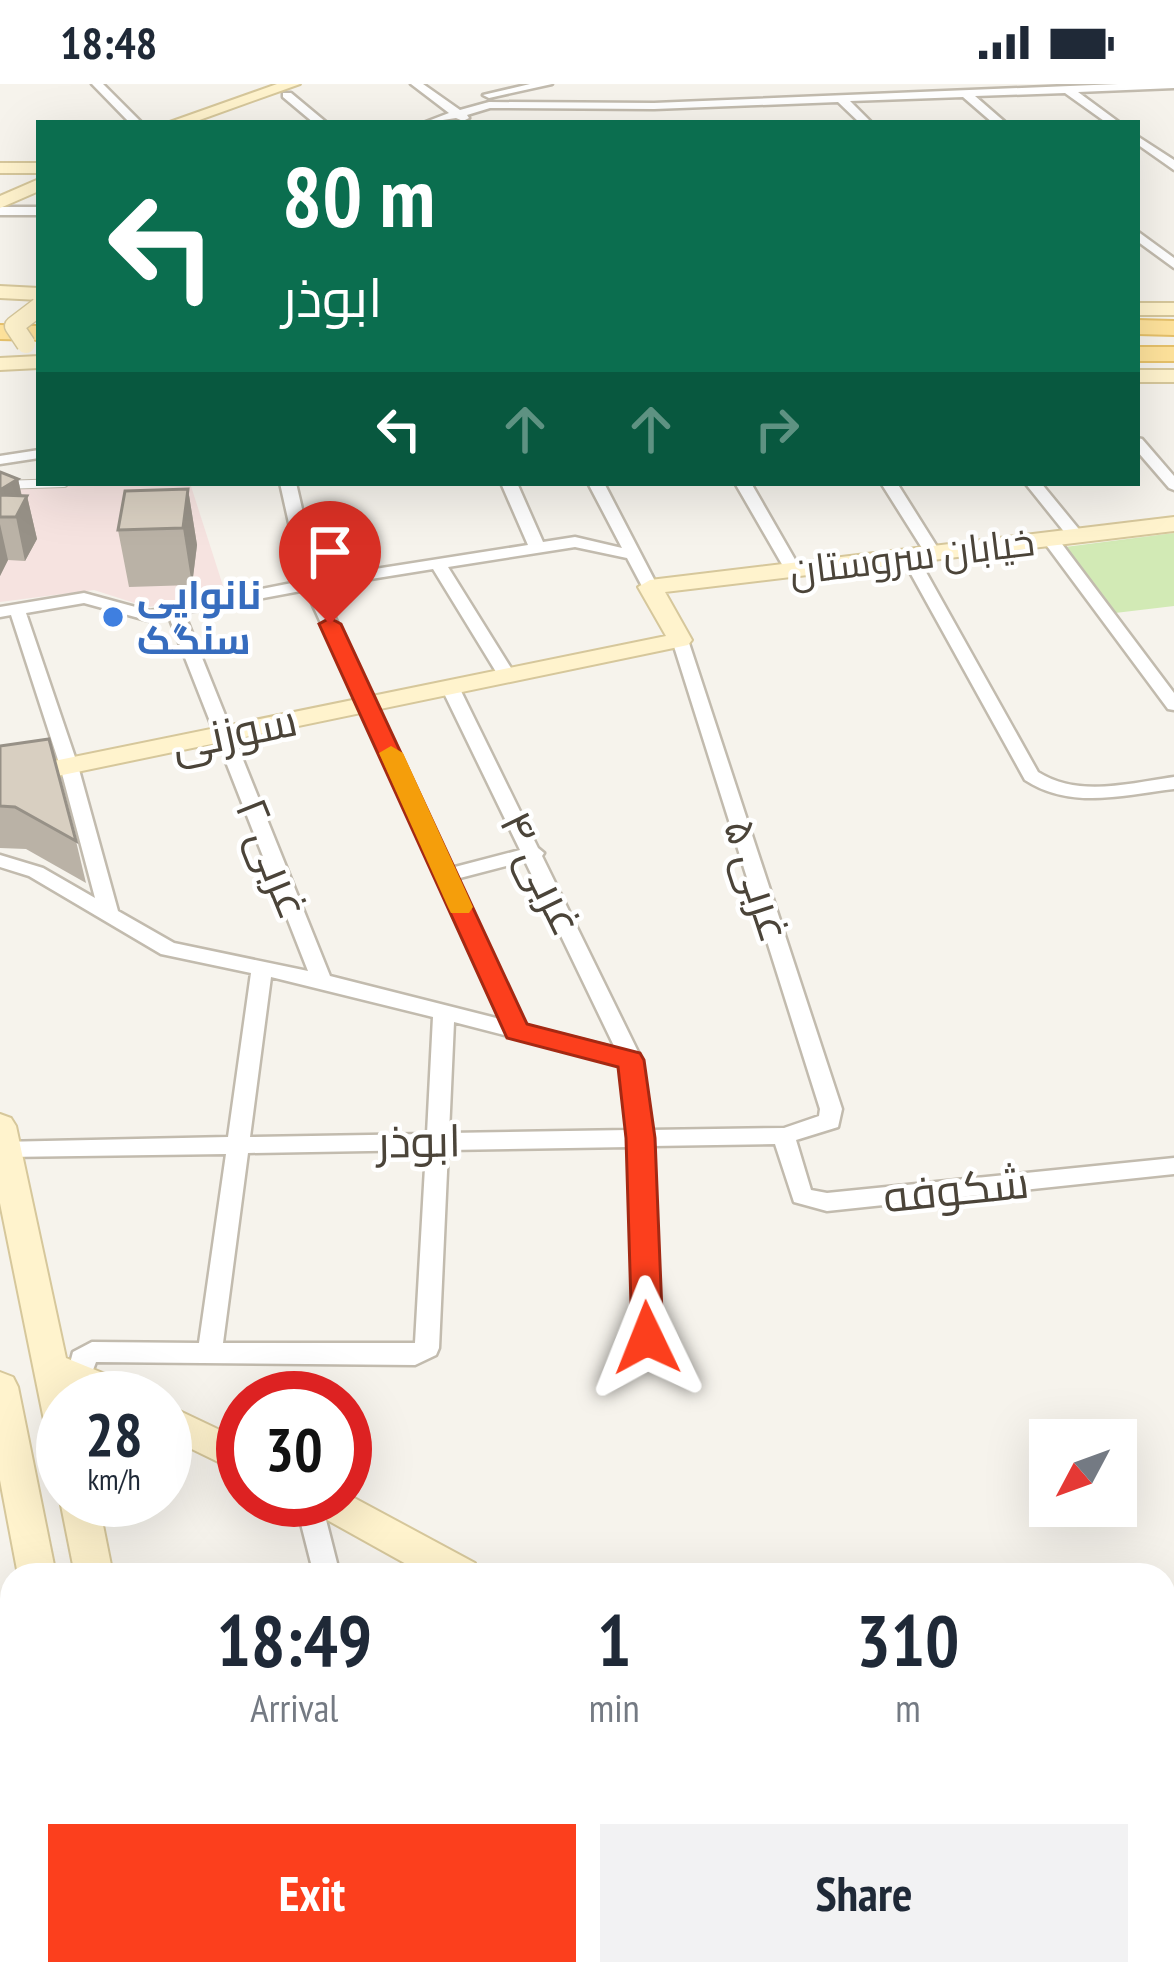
<!DOCTYPE html>
<meta charset="utf-8">
<style>
body{margin:0;font-family:"PT Sans Narrow",Cairo,sans-serif;background:#f2f2f3;color:#1f2937;height:100vh;display:flex;flex-direction:column;font-size:45px;white-space:nowrap}
*{box-sizing:border-box;margin:0}
p{font-size:39px;color:#747a83}
.icon{flex:none;width:66px;height:66px;fill:none;stroke:currentColor;stroke-width:2;stroke-linecap:round;stroke-linejoin:round}
.map{position:relative;flex:1;overflow:hidden}
.side{position:absolute;left:0px;top:1479px;width:1176px;height:423px;display:flex;flex-direction:column;background:#fff;border-radius:36px 36px 0 0;box-shadow:0 12px 48px #0002}
.side>*{flex:none}
.guide{position:absolute;left:36px;top:36px;width:1104px;height:366px;border-radius:0px;box-shadow:0 12px 48px #0002;background:#0b6e4f;color:#fff;overflow:hidden}
.needle{width:78px;rotate:229deg}
.tools{position:absolute;left:1029px;top:1335px;display:grid;gap:24px}
.tools a{display:grid;place-items:center;width:108px;height:108px;border-radius:0px;background:#fff;box-shadow:0 12px 48px #0002;font-size:60px}
.speed{position:absolute;left:36px;top:1287px;display:flex;gap:24px;font-size:60px;font-weight:700;text-align:center}
.speed>*{display:grid;place-content:center;width:156px;height:156px;border-radius:50%;background:#fff;box-shadow:0 12px 48px #0002;line-height:1}
.speed small{font-size:30px;font-weight:400}
.speed .limit{border:18px solid #d22;background:#fff;color:#111}
.pin{position:absolute;display:grid;place-items:center;width:102px;height:102px;color:#fff;margin:-123px -51px;border-radius:50% 50% 50% 0;rotate:-45deg;box-shadow:0 0 12px #0007}
.pin .icon{rotate:45deg}
.me{position:absolute;width:132px;margin:-66px;rotate:358deg;stroke-linejoin:round;filter:drop-shadow(0 0 9px #0008)}
.turn{display:flex;align-items:center;gap:42px;height:252px;padding:0 48px;font-size:54px}
.turn .icon{width:156px;height:156px;stroke-width:2.5}
.turn b{display:block;font-size:84px;line-height:102px}
.lanes{display:flex;align-items:center;height:114px;padding:0 48px;background:#0003;justify-content:center;gap:60px;direction:ltr}
.lanes .off{opacity:.35}
.eta{display:flex;justify-content:space-evenly;align-items:center;height:204px;text-align:center}
.eta b{font-size:72px;font-weight:700;line-height:84px}
.action{display:flex;gap:24px;margin-top:auto;padding:24px 48px}
.action a{flex:1;height:138px;border-radius:0px;background:#fc3f1d;color:#fff;font-size:48px;font-weight:700;line-height:138px;text-align:center}
.action a+a{background:#f2f2f3;color:#1f2937}
.status{display:flex;justify-content:space-between;align-items:center;height:84px;padding:0 60px;background:#fff;direction:ltr}
.status svg{height:33px;fill:currentColor}
.map>svg:first-child{display:block}
.medical{fill:#f6e3e0}
.green{fill:#d2eab5}
.lines{fill:none;stroke-linecap:round;stroke-linejoin:round}
.lane-casing{stroke:#c2bbae;stroke-width:10}
.street-casing{stroke:#c2bbae;stroke-width:5}
.secondary-casing{stroke:#d6c79b;stroke-width:4}
.primary-casing{stroke:#e6c16a;stroke-width:4}
.lane{stroke:#fff;stroke-width:8}
.street{fill:#fff;fill-rule:evenodd}
.secondary{fill:#fff3cd;fill-rule:evenodd}
.primary{fill:#ffe39c;fill-rule:evenodd}
.secondary-bridge-casing{stroke:#d6c79b;stroke-width:21;stroke-linecap:butt}
.secondary-bridge{stroke:#fff3cd;stroke-width:18}
.wall{fill:#bab2a6}
.shaded-wall{fill:#979187}
.building{fill:#d8cfc1;stroke:#979187;stroke-width:3}
.route{fill:#fc3f1d;stroke:#a42913;stroke-width:3}
.slow{fill:#f59e0b}
.shop-dot{fill:#3f7fe0;stroke:#fff;stroke-width:4.5}
.labels{text-anchor:middle;stroke-width:9;stroke-linejoin:round;paint-order:stroke}
.far-street-label{font-size:39px;fill:#4b4439;stroke:#fff}
.far-shop-label{font-size:39px;font-weight:bold;fill:#366cbe;stroke:#fff;text-anchor:start}
.street-label{font-size:45px;fill:#4b4439;stroke:#fff}
</style>
<div class="status"><b>18:48</b><svg viewBox="0 0 49 12"><path d="M0 12V9h3v3zM5 12V6h3v6zM10 12V3h3v9zM15 12V0h3v12zM26 1h20v11H26zM47 4h2v5h-2z"/></svg></div>
<div class="map">
<svg width="1174" height="1900" viewBox="0 0 1174 1900">
<rect width="100%" height="100%" fill="#f6f3ec"/>
<path class="medical" d="M109,399H190L224,505L182,520L147,523L94,506L0,518V406Z"/>
<path class="green" d="M1174,449V522L1115,529L1065,463Z"/>
<g class="lines">
<defs>
<path id="lane" d="M0,401L64,399"/>
<path id="street" d="M92,0H103L142,39H130Z
M411,0H423L460,26L489,18L654,19L1118,0H1174V4L1078,8L1120,39H1107L1065,9L975,12L1006,39H993L963,13L850,17L872,39H860L838,18L654,25L490,24L467,31L469,34L463,37L456,34L423,39L449,29Z
M530,0H552L489,14L483,11Z
M283,9H291L327,39H314L283,13Z
M1137,52L1174,76V86L1137,60Z
M0,123H39V131H0Z
M1137,147L1174,174V184L1137,157Z
M1137,354L1142,355L1174,392V406L1169,404L1137,367Z
M39,366V374L0,380V372Z
M280,399H296L318,494L528,461L501,399H517L543,458L575,453L622,464L588,399H604L658,503L656,506H644L627,474L575,463L448,483L516,592L513,596H501L433,485L321,503L451,784L520,766L441,603L450,598L459,603L538,764L544,769L542,772L642,976L650,1046L784,1044L819,1032L820,1025L672,556L680,551L688,556L842,1025L838,1043L796,1056L811,1106L827,1109L1174,1074V1090L827,1127L794,1118L775,1060L651,1062L660,1254L657,1261L648,1264L639,1261L636,1254L629,1063L448,1066L439,1264L436,1271L415,1281L96,1278L87,1302L78,1305L69,1302L66,1295L73,1268L92,1258L199,1259L226,1070L5,1073L0,1072V1058L228,1053L251,889L161,870L29,792L0,783V771L43,784L95,814L60,682L11,531L0,533V523L84,509L150,527L302,497ZM306,506L500,935L330,892L184,529ZM84,519L150,537L169,533L308,887L174,859L118,827L78,682L26,529ZM525,777L615,964L524,941L456,795ZM271,893L433,933L427,1050L250,1053ZM454,938L621,981L628,1046L449,1049ZM426,1066L415,1259H223L248,1069Z
M735,399H751L801,486L799,489H787Z
M881,399H897L941,469L939,472H927Z
M1025,399H1041L1082,449V455H1070Z
M1050,450L1056,452L1174,609V626L1168,625L1044,458L1042,455Z
M909,467L917,472L1038,688C1079,714 1129,699 1174,693V705C1123,711 1071,726 1025,696L901,472Z
M295,1416H321L340,1491H314Z
M0,1655H12V1683H0Z
M412,1890H444L447,1900H415Z
M727,1890H759L762,1900H730Z
M964,1890H996L999,1900H967Z"/>
<path id="secondary" d="M277,0H300L191,39H167Z
M0,79H39V89H0Z
M39,95V107L0,124V112Z
M0,202L39,204V216L0,214Z
M1137,219H1174V231H1137Z
M39,272V284L0,286V274Z
M1137,286H1174V298H1137Z
M1174,433V447L665,508L692,556L688,561L0,704V688L666,552L638,503L650,496Z
M0,1030L11,1034L16,1042L66,1274L137,1303L142,1314H87L74,1309L75,1314H63V1356L50,1352L45,1341L0,1119Z
M0,1288L13,1293L18,1303L56,1491H18L0,1396Z
M165,1320L243,1357V1390L165,1352Z
M345,1409L475,1479L480,1491H426L311,1427L305,1416H345Z
M63,1411V1416H98L113,1491H75L60,1416Z
M1174,1700V1742L1164,1744V1702Z
M95,1890H139L141,1900H97Z
M151,1890H195L197,1900H153Z"/>
<path id="primary" d="M1137,236L1174,237V251L1137,250Z
M0,241L39,242V256L0,255Z
M1137,263H1174V277H1137Z"/>
</defs>
<use href="#lane" class="lane-casing"/>
<use href="#street" class="street-casing"/>
<use href="#secondary" class="secondary-casing"/>
<use href="#primary" class="primary-casing"/>
<use href="#lane" class="lane"/>
<use href="#street" class="street"/>
<use href="#secondary" class="secondary"/>
<use href="#primary" class="primary"/>
<defs>
<path id="secondary-bridge" d="M26,260L14,242L39,223"/>
</defs>
<use href="#secondary-bridge" class="secondary-bridge-casing"/>
<use href="#secondary-bridge" class="secondary-bridge"/>
</g>
<path class="wall" d="M0,388L18,395L22,412H27L37,455L25,477L8,476L0,492Z
M188,405L197,461L192,501L129,503L118,446Z
M0,662L76,757L86,799L26,765L0,764Z"/>
<path class="shaded-wall" d="M18,395L23,419L27,412L37,455L25,477L16,433H0V406Z
M188,405L197,461L192,501L183,444Z
M0,440L8,476L0,492Z"/>
<path class="building" d="M0,388L18,395L0,406Z
M188,405L183,444L118,446L125,407Z
M0,411L27,412L16,433H0Z
M49,655L76,757L15,723L0,722V662Z"/>
<path class="route" d="M330,534L341,540L527,940L640,969L644,976L655,1054L663,1254L659,1263L647,1267L636,1263L632,1254L626,1054L618,983L507,954L319,540Z"/>
<path class="slow" d="M391,662L403,669L473,823L469,829H451L448,823L379,669Z"/>
<circle class="shop-dot" cx="113" cy="533" r="12"/>
<g class="labels">
<g class="far-street-label">
<text transform="translate(912 472) rotate(-7)" y="14">خیابان سروستان</text>
</g>
<g class="far-shop-label">
<text x="137" y="525">نانوایی<tspan x="137" dy="45">سنگک</tspan></text>
</g>
<g class="street-label">
<text transform="translate(234 648) rotate(-12)" y="16">سوزنی</text>
<text transform="translate(273 774) rotate(68)" y="16">غربی ۲</text>
<text transform="translate(542 789) rotate(64)" y="16">غربی ۴</text>
<text transform="translate(758 796) rotate(72)" y="16">غربی ۵</text>
<text transform="translate(419 1057) rotate(-1)" y="16">ابوذر</text>
<text transform="translate(956 1105) rotate(-6)" y="16">شکوفه</text>
</g>
</g>
</svg>
<div class="tools">
<a><svg class="needle" viewBox="-14 -14 28 28"><path d="M0-13l5 13h-10z" fill="#e53935"/><path d="M0 13l5-13h-10z" fill="#747a83"/></svg></a>
</div>
<div class="speed"><div>28<small>km/h</small></div><div class="limit">30</div></div>
<div class="pin" style="left:330px;top:540px;background:#d93025"><svg class="icon" aria-label="arrive" viewBox="0 0 24 24"><path d="M6 21V4h12l-3 4 3 4H6"/></svg></div>
<svg class="me" style="left:647px;top:1254px" viewBox="-20 -20 40 40"><path d="M0-17L14 15 0 8-14 15z" fill="#fc3f1d" stroke="#fff" stroke-width="4"/></svg>
<div class="guide">
<div class="turn"><svg class="icon" aria-label="left" viewBox="0 0 24 24"><path d="M17 20v-9H6M10 6l-5 5 5 5"/></svg><div><b>80 m</b>ابوذر</div></div>
<div class="lanes"><svg class="icon" aria-label="left" viewBox="0 0 24 24"><path d="M17 20v-9H6M10 6l-5 5 5 5"/></svg><svg class="icon off" aria-label="ahead" viewBox="0 0 24 24"><path d="M12 20V5M6 11l6-6 6 6"/></svg><svg class="icon off" aria-label="ahead" viewBox="0 0 24 24"><path d="M12 20V5M6 11l6-6 6 6"/></svg><svg class="icon off" aria-label="right" viewBox="0 0 24 24"><path d="M7 20v-9h11M14 6l5 5-5 5"/></svg></div>
</div>
<section class="side">
<div class="eta">
<div><b>18:49</b><p>Arrival</p></div>
<div><b>1</b><p>min</p></div>
<div><b>310</b><p>m</p></div>
</div>
<div class="action"><a>Exit</a><a>Share</a></div>
</section>
</div>
